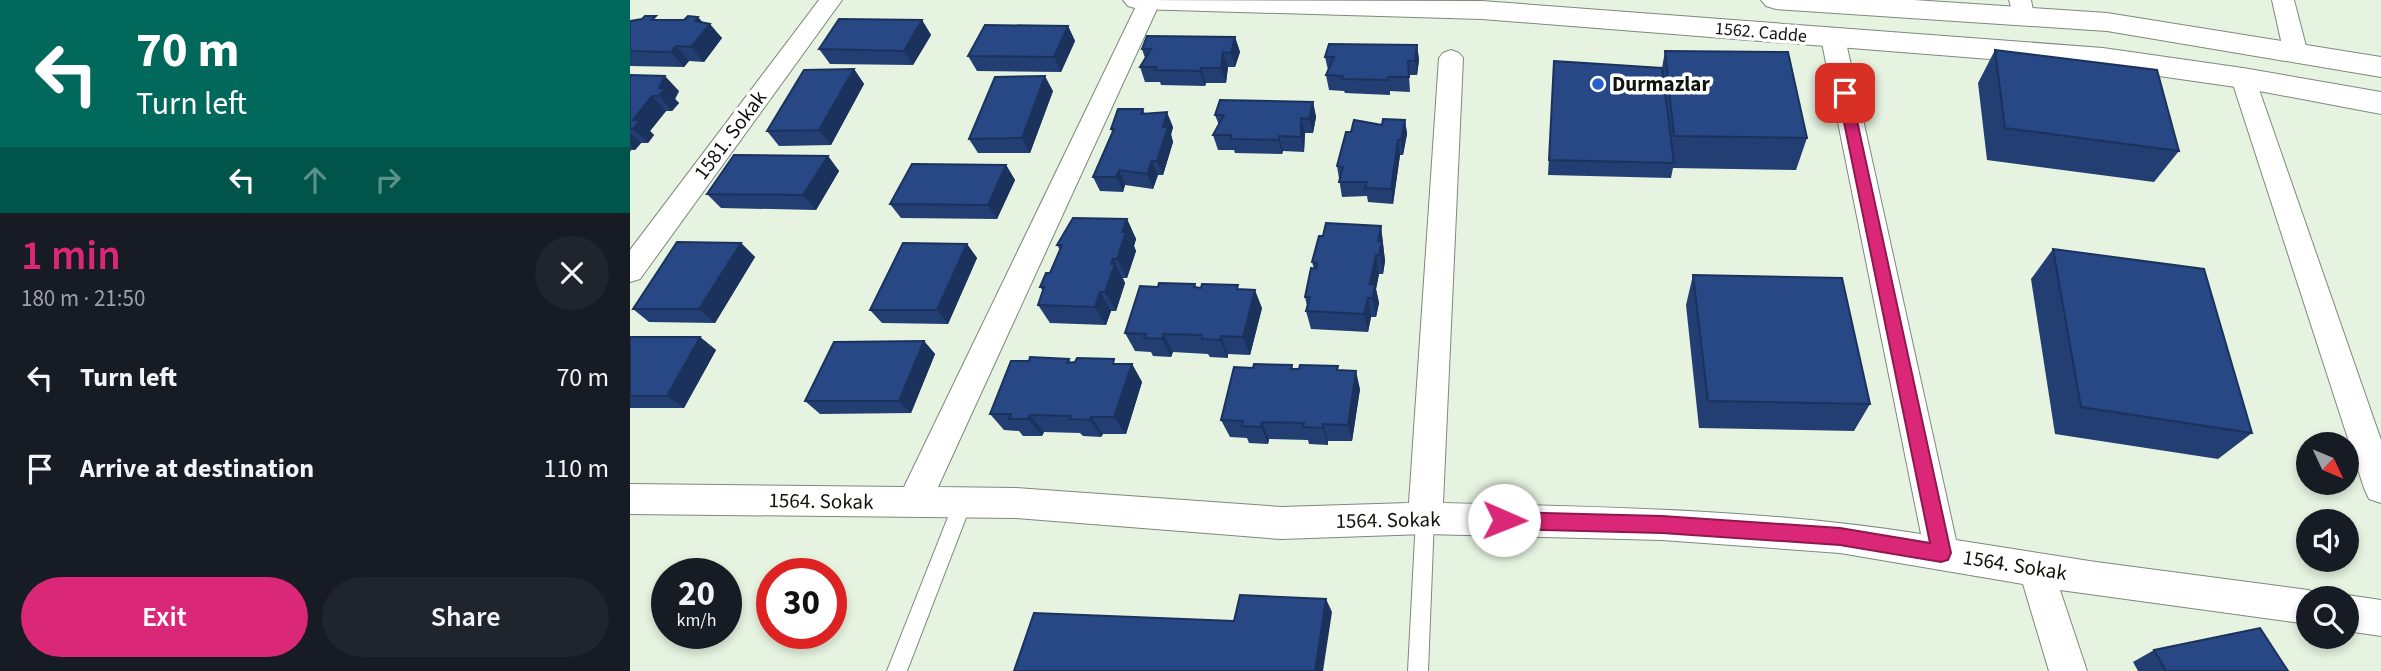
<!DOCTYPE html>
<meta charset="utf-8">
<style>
body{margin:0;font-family:"Source Sans 3",sans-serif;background:#20242c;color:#f1f3f6;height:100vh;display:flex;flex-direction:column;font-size:26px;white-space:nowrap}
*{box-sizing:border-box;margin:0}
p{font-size:23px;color:#9ea1a6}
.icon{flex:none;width:38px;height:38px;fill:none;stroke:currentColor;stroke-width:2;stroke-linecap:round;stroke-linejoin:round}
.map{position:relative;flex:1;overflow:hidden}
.sheet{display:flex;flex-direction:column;background:#171b24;width:630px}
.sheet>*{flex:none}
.hud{background:#00695c;color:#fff;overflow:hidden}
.needle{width:46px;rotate:134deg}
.tools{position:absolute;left:1666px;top:432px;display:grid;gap:14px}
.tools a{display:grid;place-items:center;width:63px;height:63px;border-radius:50%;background:#171b24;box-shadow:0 4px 10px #0003;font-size:35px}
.speed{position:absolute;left:21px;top:558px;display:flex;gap:14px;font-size:35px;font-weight:700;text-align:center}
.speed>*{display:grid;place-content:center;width:91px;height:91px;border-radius:50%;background:#171b24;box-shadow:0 4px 10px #0003;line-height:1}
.speed small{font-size:18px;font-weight:400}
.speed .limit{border:10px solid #d22;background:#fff;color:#111}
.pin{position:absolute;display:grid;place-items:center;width:60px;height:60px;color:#fff;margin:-30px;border-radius:14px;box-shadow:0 4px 10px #0006}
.me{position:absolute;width:77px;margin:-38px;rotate:91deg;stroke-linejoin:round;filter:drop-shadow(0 0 5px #0008)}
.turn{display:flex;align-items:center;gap:24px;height:147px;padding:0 21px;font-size:32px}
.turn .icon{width:91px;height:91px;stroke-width:2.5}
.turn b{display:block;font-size:49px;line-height:60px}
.lanes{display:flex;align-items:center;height:66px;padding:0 21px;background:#0003;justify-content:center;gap:35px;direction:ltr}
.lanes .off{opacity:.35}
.round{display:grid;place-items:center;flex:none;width:74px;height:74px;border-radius:37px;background:#20242c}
.summary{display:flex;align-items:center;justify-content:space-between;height:119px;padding:0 21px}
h1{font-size:42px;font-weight:600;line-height:52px;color:#db2777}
.action{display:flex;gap:14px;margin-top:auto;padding:14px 21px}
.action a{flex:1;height:80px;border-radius:42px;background:#db2777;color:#fff;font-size:28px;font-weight:600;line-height:80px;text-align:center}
.action a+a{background:#20242c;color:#f1f3f6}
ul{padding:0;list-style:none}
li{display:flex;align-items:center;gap:21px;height:91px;padding:0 21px}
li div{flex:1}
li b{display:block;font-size:26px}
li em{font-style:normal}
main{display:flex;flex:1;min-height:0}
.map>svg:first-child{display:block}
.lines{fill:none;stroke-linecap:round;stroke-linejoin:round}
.lane-casing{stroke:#7d8979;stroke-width:2}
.street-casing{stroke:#7d8979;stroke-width:2}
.secondary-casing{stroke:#7d8979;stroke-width:2}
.lane{fill:#fff;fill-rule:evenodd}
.street{fill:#fff;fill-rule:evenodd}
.secondary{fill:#fff;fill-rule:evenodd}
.wall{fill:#223e72}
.shaded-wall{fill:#1b325d}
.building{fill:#274885;stroke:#1b325d;stroke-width:2}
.route{fill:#db2777;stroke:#8e194d;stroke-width:2}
.poi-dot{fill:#255fcc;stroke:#fff;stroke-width:2.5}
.labels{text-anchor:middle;stroke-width:7;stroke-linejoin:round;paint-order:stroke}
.far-street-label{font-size:18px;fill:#0f140d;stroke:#fff}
.poi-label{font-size:21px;font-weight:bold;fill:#0f140d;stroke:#fff;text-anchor:start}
.street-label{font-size:21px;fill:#0f140d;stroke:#fff}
</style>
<main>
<section class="sheet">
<div class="hud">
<div class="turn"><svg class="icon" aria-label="left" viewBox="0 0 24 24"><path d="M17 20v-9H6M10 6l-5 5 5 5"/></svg><div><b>70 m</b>Turn left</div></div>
<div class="lanes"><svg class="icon" aria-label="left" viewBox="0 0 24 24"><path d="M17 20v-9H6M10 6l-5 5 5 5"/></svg><svg class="icon off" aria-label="ahead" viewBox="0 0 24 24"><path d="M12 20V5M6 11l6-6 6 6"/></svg><svg class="icon off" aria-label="right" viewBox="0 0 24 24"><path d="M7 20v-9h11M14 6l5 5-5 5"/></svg></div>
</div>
<div class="summary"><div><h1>1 min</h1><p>180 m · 21:50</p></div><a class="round"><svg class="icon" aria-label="close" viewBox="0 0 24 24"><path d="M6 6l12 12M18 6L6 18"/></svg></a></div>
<ul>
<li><svg class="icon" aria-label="left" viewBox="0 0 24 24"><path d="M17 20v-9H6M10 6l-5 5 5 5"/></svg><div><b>Turn left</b></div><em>70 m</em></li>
<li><svg class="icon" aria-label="arrive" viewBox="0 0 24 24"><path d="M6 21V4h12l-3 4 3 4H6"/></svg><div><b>Arrive at destination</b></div><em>110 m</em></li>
</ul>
<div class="action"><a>Exit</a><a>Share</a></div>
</section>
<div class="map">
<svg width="1751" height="671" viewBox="0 0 1751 671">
<rect width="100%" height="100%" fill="#e5f3e0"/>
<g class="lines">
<defs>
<path id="lane" d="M333,494L339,496L342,502L277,671H257L324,502L327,496Z
M795,510L801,512L804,518L798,671H778L786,518L789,512Z"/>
<path id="street" d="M189,0H212L10,279L0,282V250Z
M509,0H531L308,487L386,488L651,507L779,503L809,58L813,53L821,50L829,53L833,58L813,503C973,507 1133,509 1291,534L1191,38L1195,33L1203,31L1211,33L1215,38L1326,540L1466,562L1678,590L1691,595L1692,598H1678V624L1430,590L1457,671H1419L1393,584L1210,553L1032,540L795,534L651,539L386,518L0,514V484L274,487Z
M1379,0H1401L1404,16L1401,21H1385Z
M1642,0H1664L1678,54L1674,59L1666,62L1658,59L1654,54Z
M1613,70L1622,72L1625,78L1751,440V503L1739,499L1734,488L1601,78L1604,72Z
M1717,595L1751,600V636L1717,631V598H1709Z"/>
<path id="secondary" d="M493,0L852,1L1473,48L1613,68L1751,92V114L1613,88L1473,68L852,19L508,9L498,6Z
M1131,0H1284L1477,13L1751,57V77L1477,31L1146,9L1136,6Z"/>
</defs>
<use href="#lane" class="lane-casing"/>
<use href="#street" class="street-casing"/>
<use href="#secondary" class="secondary-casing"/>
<use href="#lane" class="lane"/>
<use href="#street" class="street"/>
<use href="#secondary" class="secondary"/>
</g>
<path class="wall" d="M29,20L73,22L92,38L74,62L59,61L54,67L0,66V21Z
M292,20L301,35L283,65L200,64L189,49Z
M438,26L445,41L431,72L347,71L338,56Z
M605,37L610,52L605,67H598L596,83H576L575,86L531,85L530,82H515L510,67L515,58L512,49Z
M787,45L789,60L787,75H779L780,92L760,91V95L715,93L714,91L699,90L696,75L698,70L695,57Z
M1365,50L1549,151L1524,182L1357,160L1348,83Z
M1035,51L1177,138L1166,170L1043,168L1041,178L918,175L924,61L1032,68Z
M224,69L234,84L201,145L149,146L137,131Z
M0,75L49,91L45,99L49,103L42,111H36L20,131L24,135L18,143H11L5,150H1L0,152Z
M423,91L400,153H348L339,139Z
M683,102L686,117L683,133H675L674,152L653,151L652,154L605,153L604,150H588L583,135L589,125L585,115Z
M513,109L515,114L543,127L541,134L543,142L533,175H528L523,189L495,185L493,192L470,191L463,177L482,132L481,129Z
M775,120L777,134L773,155H770L763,204L738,202L737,196L712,197L707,166L721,132Z
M198,156L209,171L186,210L91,208L77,194Z
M376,165L385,180L367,219L271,218L260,204Z
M497,219L506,239L504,246L506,251L497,278H493L495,283L486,311H481L476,325L420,323L408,305L413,291L410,287L420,273L430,250L427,245Z
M751,226L755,261L753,274H749L746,289L749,303L746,317H741L738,332L681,329L676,311L677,306L675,297L684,269L682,262L693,236Z
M111,243L125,257L85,323L19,322L3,309Z
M337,244L347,258L318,324L252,323L240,310Z
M1423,249L1622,433L1588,459L1425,434L1401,279Z
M1063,275L1240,404L1224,431L1069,428L1056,305Z
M565,284L566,288L609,289L632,308L620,355L598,354V358L580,357L578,354L543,352L541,357L523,356L521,352L505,351L495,333L528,287Z
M0,337H70L86,350L54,408H0Z
M294,341L305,354L281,413L190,414L175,401Z
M439,359L441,363L502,364L512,382L496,434H473L471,437L453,436L450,433L414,432L412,436H393L389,431L374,430L360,414L399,361Z
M662,365L663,369L709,370L730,389L722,441H698V445L679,444L678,440L639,439L638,444L619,443L617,438L600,437L591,420L623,368Z
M1524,650L1658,671H1508L1503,662Z"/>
<path class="shaded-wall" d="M68,17L77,27L80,24L92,38L74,62L61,47L65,21Z
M292,20L301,35L283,65L274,51Z
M438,26L445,41L431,72L424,57Z
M605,37L610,52L605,67L601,53Z
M787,45L789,60L787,75L785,61Z
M46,46L59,61L54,67L41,52Z
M593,52L598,67L596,83L591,68Z
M571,68L576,83L575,86L570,71Z
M224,69L234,84L201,145L189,130Z
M35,76L49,91L45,99L49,103L42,111L29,96V88Z
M415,76L423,91L400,153L392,138Z
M22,96L36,111L20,131L24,135L18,143L3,129V120Z
M683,102L686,117L683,133L679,119Z
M537,112L543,127L541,135L543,142L533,175L527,161L533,127Z
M671,118L675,133L674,152L671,137Z
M775,120L777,134L773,155L771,140Z
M0,133L11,143L5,150L0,145Z
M649,136L653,151L652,154L649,140Z
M768,140L770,155L763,204L761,189Z
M198,156L209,171L186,210L173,195Z
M522,161L528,175L523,189L517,174Z
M376,165L385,180L367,219L358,205Z
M489,170L495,185L493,192L486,177Z
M497,219L506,239L504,246L506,251L497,278L487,259L492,232Z
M751,226L755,261L753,274L748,241Z
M111,243L125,257L85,323L69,309Z
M337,244L347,258L318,324L307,310Z
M746,255L749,274L746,289L749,303L746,317L740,284Z
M483,259L495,283L486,311L475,292Z
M625,290L632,308L620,355L613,337Z
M470,292L481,311L476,325L465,307Z
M738,298L741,317L738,332L734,314Z
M533,334L543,352L541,357L532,339Z
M591,336L598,354V358L590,340Z
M70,337L86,350L54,408L37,396Z
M294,341L305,354L281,413L269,401Z
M502,364L512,382L496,434L484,417Z
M726,371L730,389L722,441L718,425Z
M400,415L414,432L412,436L398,419Z
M461,417L473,434L471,437L460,420Z
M632,422L639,439L638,444L631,427Z
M693,424L698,441V445L693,428Z
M696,599L702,612L693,671H685Z"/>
<path class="building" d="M15,16H26L22,20H54L58,16L68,17L65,21L80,24L61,47L46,46L41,52L0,51V21L12,19Z
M209,19L292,20L274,51L189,49Z
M355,25L438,26L424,57L338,56Z
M517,36L605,37L601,53L593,52L591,68H571L570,71L525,70L526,67H510L521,49H512Z
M699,44L787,45L785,61H778L779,77H758V80L712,79L713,76L696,75L704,57H695Z
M1365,50L1527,70L1549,151L1375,128Z
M1035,51L1158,52L1177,138L1044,136Z
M924,61L1032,68L1044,163L919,160Z
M224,69L189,130L137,131L174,70Z
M0,75L35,76L29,88L35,89L29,96H22L3,120H10L3,129H0Z
M415,76L392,138L339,139L365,77Z
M590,100L683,102L679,119L671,118V137L649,136V140L601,139V135H583L594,115H585Z
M488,109H513L511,114L537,112L533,127H538L527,161H522L517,174L489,170L486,177H463L484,129H481Z
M753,119L775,120L771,140H768L761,189L735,188L737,182H709L713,167L707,166L716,132H721L724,120L752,125Z
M104,155L198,156L173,195L77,194Z
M282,164L376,165L358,205L260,204Z
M443,218L497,219L492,232H496L487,259H483L481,264H485L475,292H470L465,307L408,305L414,287H410L416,273H420L432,245H427Z
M696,223L751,226L748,241L752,242L749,255H746L740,284H745L743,298H738L734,314L676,311L680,297H675L681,268L686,269L687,263L682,262L689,236H693Z
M47,242L111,243L69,309H3Z
M273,243L337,244L307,310H240Z
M1423,249L1574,269L1622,433L1451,407Z
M1063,275L1212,278L1240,404L1078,401Z
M529,283L565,284L564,287L571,288L572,284L608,285L607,289L625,290L613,337L591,336L590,340L572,339V335L533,334L532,339L514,338L516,334L495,333L510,286L528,287Z
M0,337H70L37,396H0Z
M294,341L269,401H175L204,342Z
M400,357L439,359L437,363L445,362L447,358L484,359L483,364H502L484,417H461L460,420L440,419L441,416L400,415L398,419H379L381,414H360L381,361H399Z
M624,364L662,365L661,369H669L670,365L708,366L707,370L726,371L718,425L693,424V428L673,427L674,423L632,422L631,427L612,426L613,421L591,420L604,367L623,368Z
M610,595L696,599L685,671H384L404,613L604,621Z
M1630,628L1658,671H1536L1524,650Z"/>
<path class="route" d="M1215,88L1221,93L1321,553L1318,560L1311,562L1210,545L1032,533L874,529L868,526L865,520L868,515L874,512L1032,516L1210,528L1300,543L1208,93Z"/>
<circle class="poi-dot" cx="968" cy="84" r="7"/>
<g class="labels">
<g class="far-street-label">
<text transform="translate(1131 32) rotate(5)" y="6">1562. Cadde</text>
</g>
<g class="poi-label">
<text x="982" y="91">Durmazlar</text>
</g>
<g class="street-label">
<text transform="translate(100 135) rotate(-53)" y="7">1581. Sokak</text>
<text transform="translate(191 501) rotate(1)" y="7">1564. Sokak</text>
<text transform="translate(758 520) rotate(-1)" y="7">1564. Sokak</text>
<text transform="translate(1385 565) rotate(9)" y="7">1564. Sokak</text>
</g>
</g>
</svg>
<div class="tools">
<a><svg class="needle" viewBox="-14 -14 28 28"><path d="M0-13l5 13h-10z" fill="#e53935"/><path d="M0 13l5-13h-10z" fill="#9ea1a6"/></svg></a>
<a><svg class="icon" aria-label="sound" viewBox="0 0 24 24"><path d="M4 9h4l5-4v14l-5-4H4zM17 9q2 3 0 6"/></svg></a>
<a><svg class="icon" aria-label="search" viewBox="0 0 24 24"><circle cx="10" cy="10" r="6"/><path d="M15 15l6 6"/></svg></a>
</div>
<div class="speed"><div>20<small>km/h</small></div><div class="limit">30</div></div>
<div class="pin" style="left:1215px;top:93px;background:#d93025"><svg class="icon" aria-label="arrive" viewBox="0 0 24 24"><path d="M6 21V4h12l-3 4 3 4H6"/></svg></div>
<svg class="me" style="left:874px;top:520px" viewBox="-20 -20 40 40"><circle r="19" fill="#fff"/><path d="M0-13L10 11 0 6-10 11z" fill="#db2777"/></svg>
</div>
</main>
